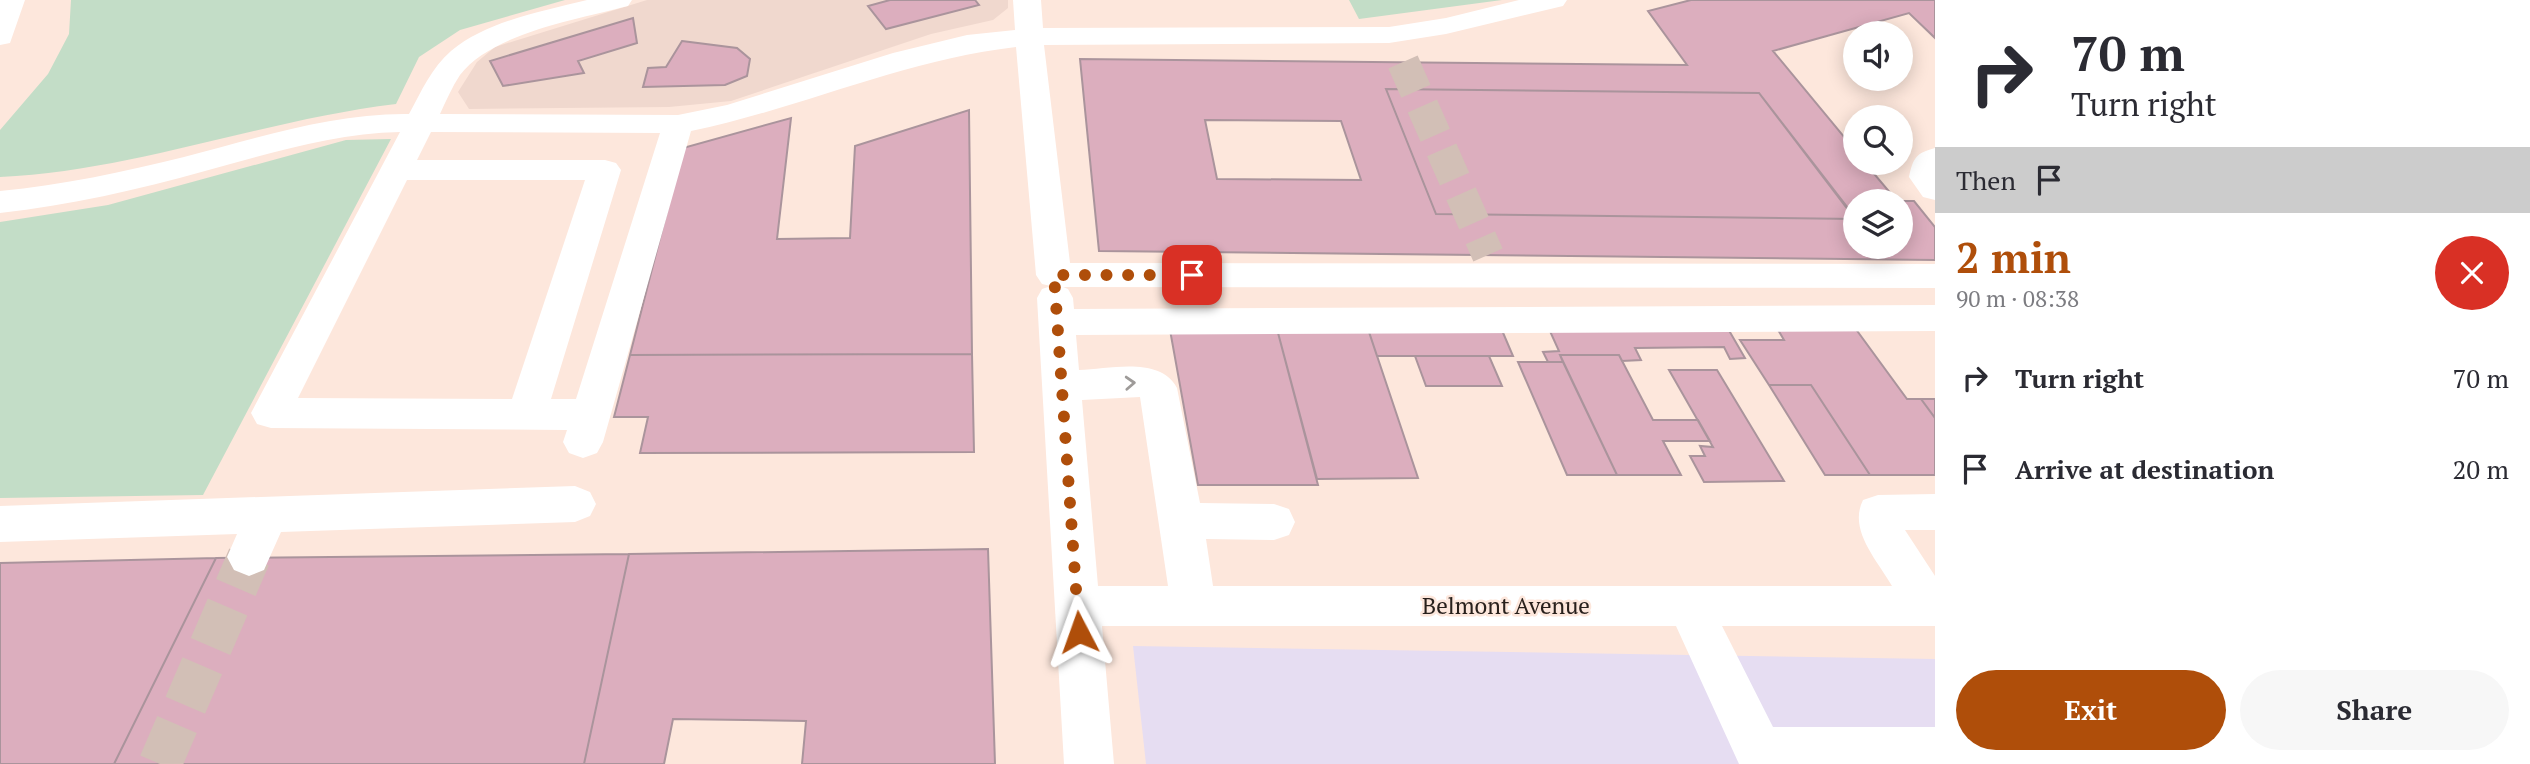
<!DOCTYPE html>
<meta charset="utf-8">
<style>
body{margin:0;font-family:"PT Serif",serif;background:#f7f7f7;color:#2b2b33;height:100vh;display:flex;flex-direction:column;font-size:26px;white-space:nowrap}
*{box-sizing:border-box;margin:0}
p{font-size:23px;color:#7c7c81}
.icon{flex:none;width:38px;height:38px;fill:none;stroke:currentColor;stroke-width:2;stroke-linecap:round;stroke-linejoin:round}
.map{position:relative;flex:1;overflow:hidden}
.panel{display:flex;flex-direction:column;background:#fff;width:595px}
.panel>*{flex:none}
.banner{background:#fff;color:#2b2b33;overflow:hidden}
.fabs{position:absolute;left:1843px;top:21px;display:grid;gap:14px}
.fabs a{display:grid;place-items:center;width:70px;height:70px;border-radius:50%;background:#fff;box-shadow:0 4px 18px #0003;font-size:35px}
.pin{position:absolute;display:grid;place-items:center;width:60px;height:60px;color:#fff;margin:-30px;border-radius:14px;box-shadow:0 4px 10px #0006}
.me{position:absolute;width:77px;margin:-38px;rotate:356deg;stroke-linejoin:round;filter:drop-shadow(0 0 5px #0008)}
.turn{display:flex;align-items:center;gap:24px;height:147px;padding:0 21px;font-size:32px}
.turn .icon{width:91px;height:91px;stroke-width:2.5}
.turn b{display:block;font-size:49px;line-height:60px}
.then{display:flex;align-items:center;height:66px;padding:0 21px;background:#0003;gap:14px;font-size:26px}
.round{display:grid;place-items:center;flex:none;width:74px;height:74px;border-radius:37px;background:#f7f7f7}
.head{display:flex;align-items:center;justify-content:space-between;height:119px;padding:0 21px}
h1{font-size:42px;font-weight:700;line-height:52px;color:#af4e0a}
.primary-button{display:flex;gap:14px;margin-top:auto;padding:14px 21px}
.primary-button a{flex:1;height:80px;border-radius:42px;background:#af4e0a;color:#fff;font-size:28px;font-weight:700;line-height:80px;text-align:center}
.primary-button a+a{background:#f7f7f7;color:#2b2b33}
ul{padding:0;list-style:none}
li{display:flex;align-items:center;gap:21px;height:91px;padding:0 21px}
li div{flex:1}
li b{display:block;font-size:26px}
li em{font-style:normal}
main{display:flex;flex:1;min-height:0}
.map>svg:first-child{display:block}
.commercial{fill:#f0d8ce}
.education{fill:#e6ddf2}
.green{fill:#c3ddc7}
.building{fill:#dcaebe;stroke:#aa949c;stroke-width:2;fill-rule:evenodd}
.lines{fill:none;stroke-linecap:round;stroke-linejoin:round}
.minor-tunnel-far1{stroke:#d2bfb6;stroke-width:32;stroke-dasharray:32 16;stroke-linecap:butt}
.minor-tunnel{stroke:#d2bfb6;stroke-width:43;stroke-dasharray:43 21;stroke-linecap:butt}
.minor{fill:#fff;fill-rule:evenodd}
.oneway{stroke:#9e9b99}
.route{stroke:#af4e0a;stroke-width:12;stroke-dasharray:0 21.6}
.labels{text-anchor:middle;stroke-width:5;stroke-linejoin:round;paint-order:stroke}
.street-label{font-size:23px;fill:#28201c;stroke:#fde7dc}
</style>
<main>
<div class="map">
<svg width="1935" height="764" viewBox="0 0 1935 764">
<rect width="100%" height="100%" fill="#fde7dc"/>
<path class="commercial" d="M647,0H1008V8L993,20L931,34L731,101L669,107L469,109L458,92L477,62L495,47Z"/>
<path class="education" d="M1133,646L1935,659V764H1146Z"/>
<path class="green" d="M71,0H565L460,30L419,57L396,104C263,120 133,171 0,177V130L48,74L69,34Z
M1349,0H1502L1359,19Z
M391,139L203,495L0,498V222L108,205L346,140Z"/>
<path class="building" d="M890,0H975L979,5L886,29L868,6Z
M1691,0H1935V38L1909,13L1773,51L1855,150V163H1865L1897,201H1914L1935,227V260L1099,251L1080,59L1687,65L1648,11ZM1386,89L1759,93L1855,217V201H1900V247H1855V219L1436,214ZM1205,120L1341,121L1361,180L1217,179Z
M633,18L637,43L578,61L584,73L503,86L490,61Z
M682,41L737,48L750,59L747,76L725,85L643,87L648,68L666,67Z
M1386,89L1759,93L1855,219L1436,214Z
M969,110L972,354L630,355L683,148L791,118L777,239L850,238L855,146Z
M1727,327L1745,358L1730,359L1724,347L1635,348L1641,360L1622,361L1619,355H1560L1563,362H1548L1543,352L1559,351L1549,329Z
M1501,328L1513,356H1377L1368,329Z
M1777,328H1855L1907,399H1921L1935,418V475H1870L1811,385H1769L1740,340H1784Z
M1277,329H1368L1418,478L1317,479Z
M1277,329L1318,485H1198L1170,330Z
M972,354L974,452L640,453L648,417H614L630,355Z
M1560,355H1619L1653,420H1698L1710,441H1663L1681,475H1617Z
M1415,356H1489L1502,386H1426Z
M1518,362H1563L1617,475H1567Z
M1669,370H1717L1784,481L1704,482L1690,456H1705L1700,446L1713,447Z
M1769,385H1811L1870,475H1825Z
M1921,399H1935V418Z
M988,549L995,764H802L806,721L673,719L664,764H584L629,554Z
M629,554L584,764H114L216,558Z
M216,558L114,764H0V563Z"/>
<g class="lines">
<path class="minor-tunnel-far1" d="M1403,62L1488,255"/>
<path class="minor-tunnel" d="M160,764L249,557"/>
<path class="minor" d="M0,0H25L10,43L0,45Z
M587,0H632L628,6C579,19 492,33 460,75C452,87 446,101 440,114L678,115L727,105L893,53L967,35L1015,30L1013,0H1041L1043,28L1389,27L1446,18L1519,0H1567L1563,6L1446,34L1389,43L1044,45L1070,263L1935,264V288L1063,287L1068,289L1073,298L1074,309L1935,305V331L1076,335L1079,370C1111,369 1160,356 1177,388L1200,503L1274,504L1289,509L1295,522L1289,535L1274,540L1206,539L1213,586H1892C1877,560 1848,530 1863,500L1878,495L1935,494V530H1905L1935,576V626H1722L1773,727H1935V764H1739L1676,626H1102L1114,764H1064L1037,298L1042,289L1051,286L1042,284L1036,275L1016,47C903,60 802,108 691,131L603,442L597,453L583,458L569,453L563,442L567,430L271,428L257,424L251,413L400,132C334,133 268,154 205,171C137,190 70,205 0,213V191C63,185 123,172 184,157C257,138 333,113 409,114C421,92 432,67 451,51C487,21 543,11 587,0ZM431,132L660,133L576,399H551L621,170L616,163L605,160H417ZM407,180H585L512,399L298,398ZM1140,397L1168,586H1098L1082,400Z
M1935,148V200L1923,197L1909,177C1913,158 1916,153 1935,148Z
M575,486L590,492L596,504L590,516L575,522L281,532L264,570L249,576L234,570L227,557L237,534L0,542V506Z"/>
</g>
<defs><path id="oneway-chevron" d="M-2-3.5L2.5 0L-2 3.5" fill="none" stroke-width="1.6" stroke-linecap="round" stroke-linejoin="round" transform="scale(1.75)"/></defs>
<use class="oneway" href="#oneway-chevron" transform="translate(1130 383) rotate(-3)"/>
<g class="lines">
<path class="route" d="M1079,632L1054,275H1192"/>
</g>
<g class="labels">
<g class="street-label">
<text x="1506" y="614">Belmont Avenue</text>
</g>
</g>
</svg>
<div class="fabs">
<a><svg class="icon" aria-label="sound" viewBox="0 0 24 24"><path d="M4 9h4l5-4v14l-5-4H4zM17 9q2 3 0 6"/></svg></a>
<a><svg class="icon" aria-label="search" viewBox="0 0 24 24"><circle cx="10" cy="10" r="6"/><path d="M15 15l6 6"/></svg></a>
<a><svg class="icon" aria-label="layers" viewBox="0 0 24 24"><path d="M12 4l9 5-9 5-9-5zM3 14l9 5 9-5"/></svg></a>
</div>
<div class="pin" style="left:1192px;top:275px;background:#d93025"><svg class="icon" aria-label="arrive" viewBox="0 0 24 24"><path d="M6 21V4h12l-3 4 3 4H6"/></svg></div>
<svg class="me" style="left:1079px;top:632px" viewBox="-20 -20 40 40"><path d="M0-17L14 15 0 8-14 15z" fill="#af4e0a" stroke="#fff" stroke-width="4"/></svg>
</div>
<section class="panel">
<div class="banner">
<div class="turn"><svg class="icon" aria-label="right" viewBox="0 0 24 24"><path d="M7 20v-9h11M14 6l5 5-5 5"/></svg><div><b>70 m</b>Turn right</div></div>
<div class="then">Then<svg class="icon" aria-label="arrive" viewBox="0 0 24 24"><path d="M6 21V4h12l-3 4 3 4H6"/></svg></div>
</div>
<div class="head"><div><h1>2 min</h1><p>90 m · 08:38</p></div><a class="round" style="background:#d93025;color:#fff"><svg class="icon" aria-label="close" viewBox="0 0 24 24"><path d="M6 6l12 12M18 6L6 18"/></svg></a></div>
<ul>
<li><svg class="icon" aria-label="right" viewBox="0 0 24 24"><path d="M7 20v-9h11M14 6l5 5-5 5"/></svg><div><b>Turn right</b></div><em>70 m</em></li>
<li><svg class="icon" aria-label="arrive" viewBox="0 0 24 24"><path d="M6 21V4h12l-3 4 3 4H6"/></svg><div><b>Arrive at destination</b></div><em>20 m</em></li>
</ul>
<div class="primary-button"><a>Exit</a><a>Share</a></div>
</section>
</main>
